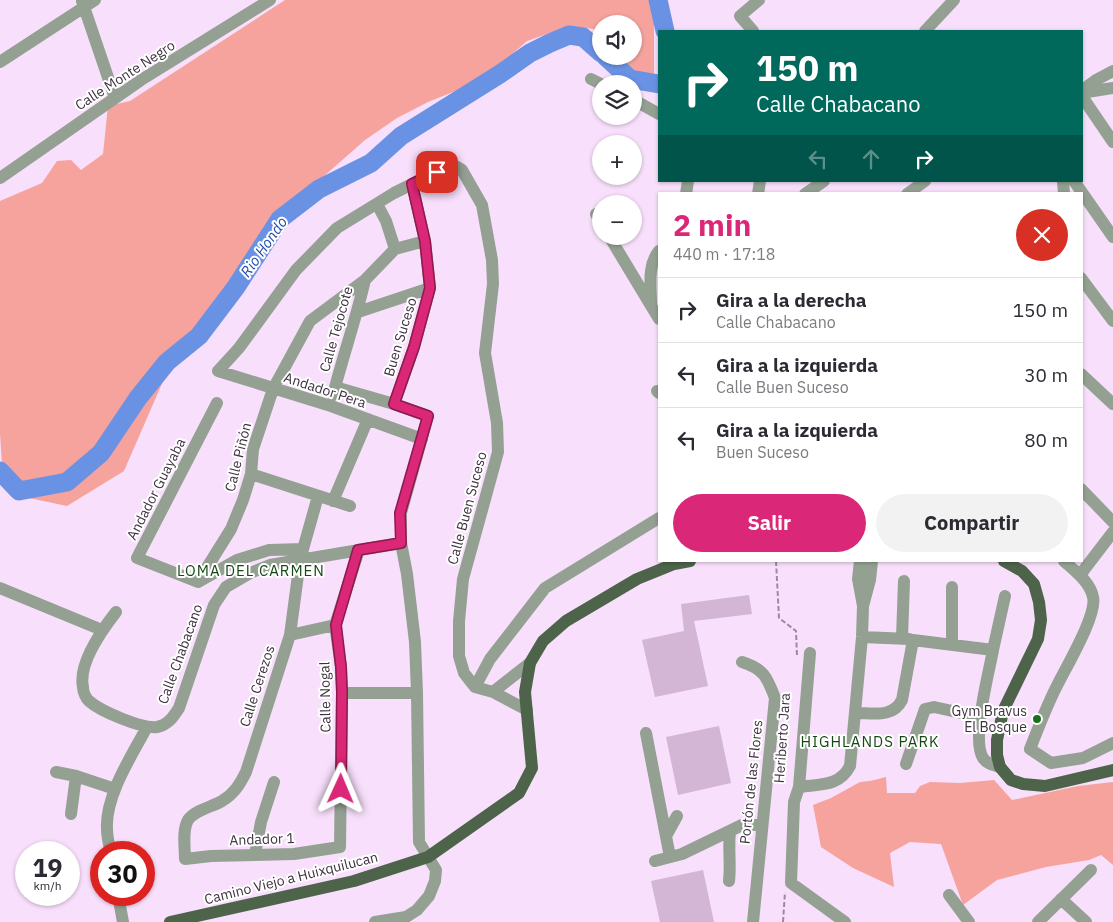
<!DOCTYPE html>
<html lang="es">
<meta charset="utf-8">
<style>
body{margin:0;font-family:"IBM Plex Sans",sans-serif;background:#f2f2f3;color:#2b2b33;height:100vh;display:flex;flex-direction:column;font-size:19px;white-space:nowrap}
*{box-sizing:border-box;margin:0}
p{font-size:16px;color:#7c7c81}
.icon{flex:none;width:28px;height:28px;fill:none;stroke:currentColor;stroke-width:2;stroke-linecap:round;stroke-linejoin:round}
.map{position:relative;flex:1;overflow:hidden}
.panel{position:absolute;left:658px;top:192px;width:425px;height:370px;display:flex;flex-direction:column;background:#fff;border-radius:0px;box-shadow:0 1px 4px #0004}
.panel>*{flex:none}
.guide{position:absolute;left:658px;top:30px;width:425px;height:152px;border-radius:0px;box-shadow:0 1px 4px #0004;background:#00695c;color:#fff;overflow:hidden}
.fabs{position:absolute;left:592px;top:15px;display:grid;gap:10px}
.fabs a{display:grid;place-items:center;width:50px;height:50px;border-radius:50%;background:#fff;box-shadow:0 1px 4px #0004;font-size:25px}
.speed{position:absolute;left:15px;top:841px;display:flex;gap:10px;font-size:25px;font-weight:700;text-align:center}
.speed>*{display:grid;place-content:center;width:65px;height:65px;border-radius:50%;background:#fff;box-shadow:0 1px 4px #0004;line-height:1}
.speed small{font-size:12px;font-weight:400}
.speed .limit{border:8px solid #d22;background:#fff;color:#111}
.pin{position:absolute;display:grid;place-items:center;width:42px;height:42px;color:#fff;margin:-21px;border-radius:10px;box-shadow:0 2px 8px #0006}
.me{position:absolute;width:55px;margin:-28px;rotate:1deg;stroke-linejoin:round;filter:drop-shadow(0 0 4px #0008)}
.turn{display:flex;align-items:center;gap:18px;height:105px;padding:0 15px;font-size:22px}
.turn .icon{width:65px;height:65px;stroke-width:2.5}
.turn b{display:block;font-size:35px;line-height:42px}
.lanes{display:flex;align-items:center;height:48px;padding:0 15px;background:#0003;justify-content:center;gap:25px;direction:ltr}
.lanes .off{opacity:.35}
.round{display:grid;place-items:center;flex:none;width:52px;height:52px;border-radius:26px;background:#f2f2f3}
.headline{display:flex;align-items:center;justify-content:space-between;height:85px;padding:0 15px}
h1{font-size:30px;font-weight:800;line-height:38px;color:#db2777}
.action{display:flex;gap:10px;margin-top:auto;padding:10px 15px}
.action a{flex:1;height:58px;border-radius:30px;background:#db2777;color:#fff;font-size:20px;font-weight:800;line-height:58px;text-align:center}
.action a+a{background:#f2f2f3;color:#2b2b33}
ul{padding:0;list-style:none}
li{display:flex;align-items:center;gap:15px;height:65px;padding:0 15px;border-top:1px solid #e1e1e2}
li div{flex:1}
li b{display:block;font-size:19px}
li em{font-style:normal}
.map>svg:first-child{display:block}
.green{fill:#f6a39e}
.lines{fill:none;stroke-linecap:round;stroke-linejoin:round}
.river{stroke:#6a92e4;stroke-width:19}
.building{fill:#d3b5d6}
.path{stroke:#9e8aa0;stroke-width:2;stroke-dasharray:5 2.5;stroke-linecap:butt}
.minor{stroke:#93a092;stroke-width:12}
.major{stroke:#4d644b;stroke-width:12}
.route-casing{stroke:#8e194d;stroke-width:12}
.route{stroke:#db2777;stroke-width:9}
.poi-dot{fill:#1a711d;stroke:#fff;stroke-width:2}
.labels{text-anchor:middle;stroke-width:4;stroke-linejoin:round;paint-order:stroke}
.street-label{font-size:14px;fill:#3e313f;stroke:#fff}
.poi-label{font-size:14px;fill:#3e313f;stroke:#fff;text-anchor:end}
.water-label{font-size:15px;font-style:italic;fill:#204baa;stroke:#fff}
.neighbourhood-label{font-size:15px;letter-spacing:1px;fill:#144914;stroke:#fff}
</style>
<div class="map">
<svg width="1113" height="922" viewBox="0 0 1113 922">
<rect width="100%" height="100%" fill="#f8dffb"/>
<path class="green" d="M285,0H654V77L631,72L620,56H634V24H601V30L570,26L527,41L502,63L473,84L428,102L397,118L365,140L315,184L267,228L252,254L167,372L124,471L67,506L29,498L2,465L0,433V201L42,183L57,161L71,160L81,170L103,154L108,106L130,101Z
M886,777L887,793H915L920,786L930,782L960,783L994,780L1012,800L1078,786L1113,782V865L1101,855L1089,860L1046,867L997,880L963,905L941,844L910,842L890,853L894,887L853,868L821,847L813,805L831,798L860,782L870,781Z"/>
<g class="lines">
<path class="river" d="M658,0L665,31
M605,56L630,79L659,84
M0,471L19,491L67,482L101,453L138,398L167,362L199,336L236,287L280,219L319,189L371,163L401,136L500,74L530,53L550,43L569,35L583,37L601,53"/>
</g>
<path class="building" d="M749,595L752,614L694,621L708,686L655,697L642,640L684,631L681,604Z
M719,726L731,783L678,795L666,737Z
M703,870L714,922H660L651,881Z"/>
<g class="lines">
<path class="path" d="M776,561L779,618L796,631L797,656
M783,922L785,892"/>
<path class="minor" d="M82,1L115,98
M753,31L740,16L759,0
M925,31L954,0
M0,62L95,0
M591,79L601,84
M1081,91L1096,80L1113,71
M1081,93L1113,88
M1081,95L1113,142
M634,100L659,114
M0,178L141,80L270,0
M1063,181L1064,194
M1074,181L1113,237
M686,194L688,181
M758,194L760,181
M805,194L824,181
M907,194L925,181
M377,204L386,221L395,249
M596,214L601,222
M609,236L659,319
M1081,278L1113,321
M651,304C651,287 647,265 659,251
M358,312L430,288
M1081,374L1113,404
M335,387L394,404L428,416L401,513V543L407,574L415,642L417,693L419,842L436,870L435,881L429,896L417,910L406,917L375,922
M657,391L659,393
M333,395C343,356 356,319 365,280
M394,404L414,347L430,288L425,241L412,184
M422,439L331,406L218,371L239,348L296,270L337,228L394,193L449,166L457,167L462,170L482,205L492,260L493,284L485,353L497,423L498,452L463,579L459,621V656L464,673L475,687L493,692L527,710
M251,474L350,506
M1081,489L1113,522
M318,496L300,560L290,635L246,772C240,784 234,794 222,801C212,807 195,810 188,820C182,830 185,848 185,859L211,856L294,854L340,847L342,693L341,667L335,625L359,550
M333,501L368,419
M1064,561C1075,571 1090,582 1093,597C1098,616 1061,675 1052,696C1044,713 1037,731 1030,749L1051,763L1083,758L1113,743
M1080,575L1113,532
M198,582L231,529L243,500L251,474L253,449L273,389L310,321L365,280L395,249L425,241
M198,582L137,558L217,403
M198,582L237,560L269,550L303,549
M0,588L102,630
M863,606L870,580L872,561
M116,612C102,630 78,664 83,687C83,692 86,698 89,701C100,711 142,729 157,727C168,725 174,716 179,708L214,605L226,587L250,573L270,565L401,543
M290,635L335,625
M862,637L909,639
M902,638L904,581
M952,645V587
M993,650L1005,596
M742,662C764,669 767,677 775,698L753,922
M475,687L490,659L545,588L659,518
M493,692L530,663
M342,693H417
M856,713C873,713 893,718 902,700L913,640L993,650C989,673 971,739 983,758C987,764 994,765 1000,767
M646,733L670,857
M906,764L925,709L934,707L980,717
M56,772L76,776L115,789
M799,787L810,653
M71,814L76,776
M666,836L677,816
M111,852C109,845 107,837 107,829C105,796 132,755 147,727
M255,854L261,822L274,782
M655,861L682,854L742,825H762
M729,881C731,864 728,848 730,832
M118,895L123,922
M949,895L969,922
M1061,899L1086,922
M845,922L791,883L794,802L799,787C820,784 839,787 850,766L862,637L863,606L858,579L860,561
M1038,922L1091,870"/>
<path class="major" d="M1004,561L1022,571L1034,584L1039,602L1041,620L1038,639L1003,711L997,740V755L1000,767L1011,780L1023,784L1045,786L1113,770
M170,922L354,881L428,857L519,793L532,768L525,692L530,663L543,641L566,621L637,579L674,564L690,561"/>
</g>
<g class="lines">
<defs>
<path id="route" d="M341,789L342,692L341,667L336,625L358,550L401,543L400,513L428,416L394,404L414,347L430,288L425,241L412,184L437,172"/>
</defs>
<use href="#route" class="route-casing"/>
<use href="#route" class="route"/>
</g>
<circle class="poi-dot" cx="1037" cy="719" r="5"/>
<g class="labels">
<g class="street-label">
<text transform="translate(125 75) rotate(-33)" y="5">Calle Monte Negro</text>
<text transform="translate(336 329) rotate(-74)" y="5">Calle Tejocote</text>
<text transform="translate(400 337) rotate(-73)" y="5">Buen Suceso</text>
<text transform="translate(325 390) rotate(18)" y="5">Andador Pera</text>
<text transform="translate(238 457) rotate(-76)" y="5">Calle Piñón</text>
<text transform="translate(156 489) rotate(-63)" y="5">Andador Guayaba</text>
<text transform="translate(467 508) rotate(-75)" y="5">Calle Buen Suceso</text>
<text transform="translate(180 654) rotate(-70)" y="5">Calle Chabacano</text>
<text transform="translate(257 686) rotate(-72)" y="5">Calle Cerezos</text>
<text transform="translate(325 697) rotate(-91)" y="5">Calle Nogal</text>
<text transform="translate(782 738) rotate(-86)" y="5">Heriberto Jara</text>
<text transform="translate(751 782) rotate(-84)" y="5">Portón de las Flores</text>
<text transform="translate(262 839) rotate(-2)" y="5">Andador 1</text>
<text transform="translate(291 878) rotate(-14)" y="5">Camino Viejo a Huixquilucan</text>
</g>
<g class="poi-label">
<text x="1027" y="716">Gym Bravus<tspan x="1027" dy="16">El Bosque</tspan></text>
</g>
<g class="water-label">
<text transform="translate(264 247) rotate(-55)" y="5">Rio Hondo</text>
</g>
<g class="neighbourhood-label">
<text x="251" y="576">LOMA DEL CARMEN</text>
<text x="870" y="747">HIGHLANDS PARK</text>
</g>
</g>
</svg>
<div class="fabs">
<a><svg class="icon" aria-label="sound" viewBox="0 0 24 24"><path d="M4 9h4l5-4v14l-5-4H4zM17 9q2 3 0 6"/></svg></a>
<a><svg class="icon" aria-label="layers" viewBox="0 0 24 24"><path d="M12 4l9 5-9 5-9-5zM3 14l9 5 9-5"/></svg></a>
<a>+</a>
<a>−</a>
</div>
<div class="speed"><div>19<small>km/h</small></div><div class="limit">30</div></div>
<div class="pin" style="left:437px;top:172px;background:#d93025"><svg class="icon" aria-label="arrive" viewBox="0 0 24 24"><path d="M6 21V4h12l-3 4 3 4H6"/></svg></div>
<svg class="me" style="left:341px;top:789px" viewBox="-20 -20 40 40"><path d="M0-17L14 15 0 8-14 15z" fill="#db2777" stroke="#fff" stroke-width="4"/></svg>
<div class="guide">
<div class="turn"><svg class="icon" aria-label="right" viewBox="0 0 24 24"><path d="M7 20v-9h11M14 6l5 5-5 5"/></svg><div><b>150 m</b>Calle Chabacano</div></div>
<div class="lanes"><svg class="icon off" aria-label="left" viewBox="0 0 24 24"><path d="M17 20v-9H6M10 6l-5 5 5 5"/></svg><svg class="icon off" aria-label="ahead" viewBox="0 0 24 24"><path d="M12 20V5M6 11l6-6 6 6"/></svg><svg class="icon" aria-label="right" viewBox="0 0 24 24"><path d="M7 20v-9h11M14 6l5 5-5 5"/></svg></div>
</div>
<section class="panel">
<div class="headline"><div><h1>2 min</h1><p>440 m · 17:18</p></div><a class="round" style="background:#d93025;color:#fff"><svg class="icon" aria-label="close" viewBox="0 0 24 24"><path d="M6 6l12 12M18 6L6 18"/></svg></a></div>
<ul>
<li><svg class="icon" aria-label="right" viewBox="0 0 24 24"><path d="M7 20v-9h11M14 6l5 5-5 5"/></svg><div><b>Gira a la derecha</b><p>Calle Chabacano</p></div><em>150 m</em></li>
<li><svg class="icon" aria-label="left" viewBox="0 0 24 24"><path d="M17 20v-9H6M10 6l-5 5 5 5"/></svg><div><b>Gira a la izquierda</b><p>Calle Buen Suceso</p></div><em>30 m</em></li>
<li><svg class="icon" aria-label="left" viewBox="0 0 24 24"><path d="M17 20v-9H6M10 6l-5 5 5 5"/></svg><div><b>Gira a la izquierda</b><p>Buen Suceso</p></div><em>80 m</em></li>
</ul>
<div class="action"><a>Salir</a><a>Compartir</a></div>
</section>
</div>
